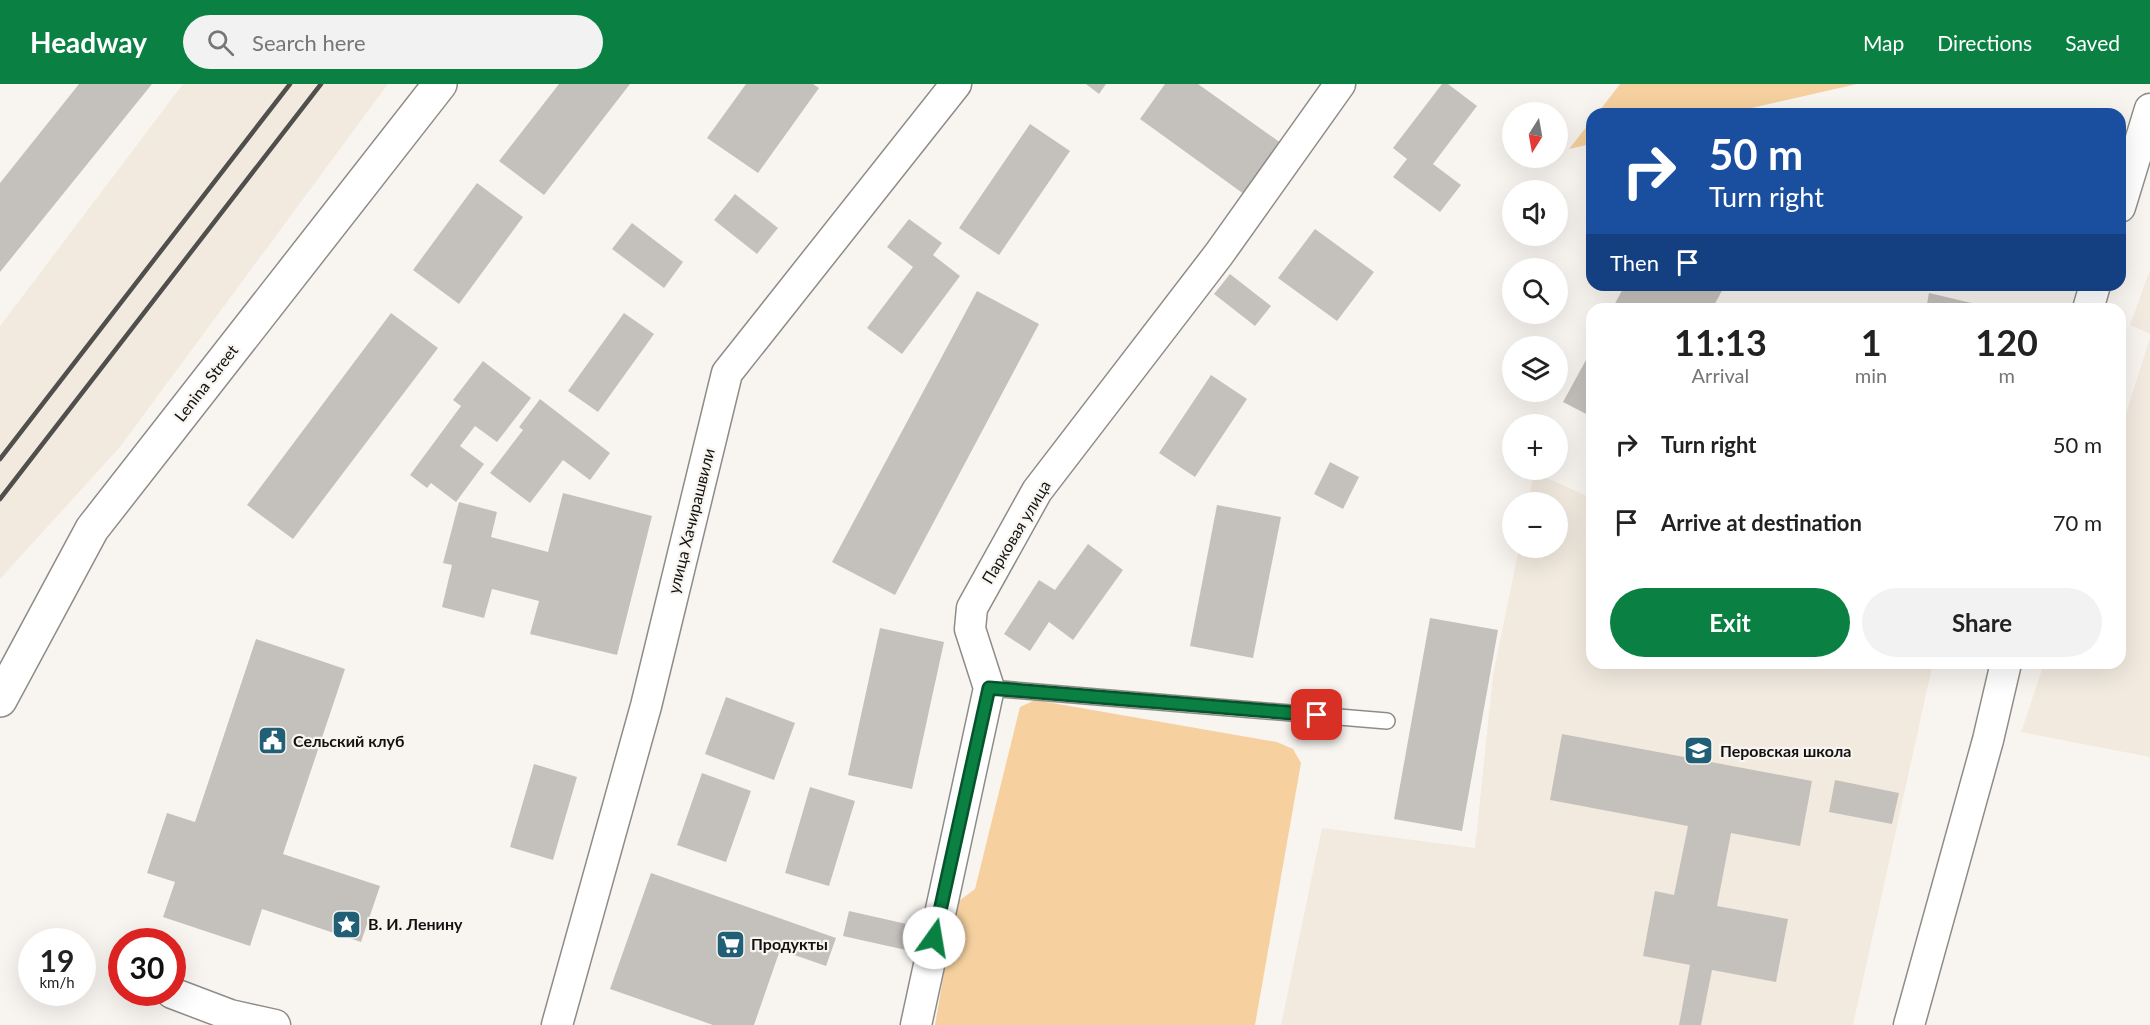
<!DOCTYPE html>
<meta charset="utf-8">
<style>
body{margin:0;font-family:Lato,sans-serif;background:#f2f2f2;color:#222;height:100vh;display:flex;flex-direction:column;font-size:22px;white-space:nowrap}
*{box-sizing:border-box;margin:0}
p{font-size:20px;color:#767676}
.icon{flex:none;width:33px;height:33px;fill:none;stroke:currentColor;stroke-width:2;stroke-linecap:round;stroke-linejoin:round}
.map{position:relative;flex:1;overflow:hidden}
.side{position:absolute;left:1586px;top:219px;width:540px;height:366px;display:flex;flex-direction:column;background:#fff;border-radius:18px;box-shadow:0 6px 24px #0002}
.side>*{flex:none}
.top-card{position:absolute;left:1586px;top:24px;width:540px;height:183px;border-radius:18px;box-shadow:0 6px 24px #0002;background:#1a4fa0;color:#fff;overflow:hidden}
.needle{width:39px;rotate:191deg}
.buttons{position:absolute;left:1502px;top:18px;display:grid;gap:12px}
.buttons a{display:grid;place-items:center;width:66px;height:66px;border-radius:50%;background:#fff;box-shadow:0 6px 24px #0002;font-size:30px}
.speed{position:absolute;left:18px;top:844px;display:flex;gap:12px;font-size:30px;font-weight:700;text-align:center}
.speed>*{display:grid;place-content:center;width:78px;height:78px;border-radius:50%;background:#fff;box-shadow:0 6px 24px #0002;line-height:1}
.speed small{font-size:15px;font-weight:400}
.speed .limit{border:9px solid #d22;background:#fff;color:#111}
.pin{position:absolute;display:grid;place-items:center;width:51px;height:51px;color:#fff;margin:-26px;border-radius:12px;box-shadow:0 3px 9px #0006}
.me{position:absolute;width:66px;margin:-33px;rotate:13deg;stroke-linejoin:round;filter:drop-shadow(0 0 4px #0008)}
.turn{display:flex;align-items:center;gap:21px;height:126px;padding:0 24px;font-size:27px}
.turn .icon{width:78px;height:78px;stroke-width:2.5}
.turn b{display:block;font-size:42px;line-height:51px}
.then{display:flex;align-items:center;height:57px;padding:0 24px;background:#0003;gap:12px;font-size:22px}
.eta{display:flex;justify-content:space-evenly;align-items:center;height:102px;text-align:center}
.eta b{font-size:36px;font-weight:700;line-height:42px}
.cta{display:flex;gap:12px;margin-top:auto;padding:12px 24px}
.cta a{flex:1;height:69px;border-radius:36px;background:#0b8043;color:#fff;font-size:24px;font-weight:700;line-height:69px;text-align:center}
.cta a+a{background:#f2f2f2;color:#222}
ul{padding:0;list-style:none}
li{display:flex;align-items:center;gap:18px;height:78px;padding:0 24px}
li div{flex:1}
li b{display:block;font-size:22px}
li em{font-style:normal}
header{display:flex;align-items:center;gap:36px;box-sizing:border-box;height:84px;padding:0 30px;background:#0b8043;color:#fff}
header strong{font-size:28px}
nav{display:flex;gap:33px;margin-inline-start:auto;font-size:21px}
.search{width:420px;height:54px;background:#f2f2f2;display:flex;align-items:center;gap:15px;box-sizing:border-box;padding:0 21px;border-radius:33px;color:#767676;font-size:22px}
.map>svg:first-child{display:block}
.built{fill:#f2eadf}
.green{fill:#f6d19f}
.building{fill:#c4c1bd}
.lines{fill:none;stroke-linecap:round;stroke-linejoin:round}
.service-casing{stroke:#8f8c88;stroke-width:18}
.minor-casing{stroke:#8f8c88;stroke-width:33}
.tertiary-casing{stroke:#8f8c88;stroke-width:36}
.service{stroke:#fff;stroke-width:15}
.minor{stroke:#fff;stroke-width:30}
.tertiary{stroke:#fff;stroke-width:33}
.rail{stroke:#504f4d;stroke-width:4.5}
.route-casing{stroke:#07532c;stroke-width:15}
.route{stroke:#0b8043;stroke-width:10}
.labels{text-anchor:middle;stroke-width:4.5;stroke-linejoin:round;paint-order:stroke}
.street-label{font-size:16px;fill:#121110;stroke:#f8f5f1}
.poi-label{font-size:16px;font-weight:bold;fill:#121110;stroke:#f8f5f1;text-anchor:start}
</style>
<header>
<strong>Headway</strong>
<div class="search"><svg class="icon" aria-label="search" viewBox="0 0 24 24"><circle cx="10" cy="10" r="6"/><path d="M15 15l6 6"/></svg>Search here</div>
<nav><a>Map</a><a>Directions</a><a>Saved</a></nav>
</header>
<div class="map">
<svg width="2150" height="941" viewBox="0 0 2150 941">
<rect width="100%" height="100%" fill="#f8f5f1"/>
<path class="built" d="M183,0H388L120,363L0,495V242Z
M2150,186V250L2130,241Z
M2150,254V673L2021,648L2044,579H2120V348Z
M1534,388L1591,414L1592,579H1933L1853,941H1281L1322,744L1475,764L1493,591L1519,464H1557V418H1528Z"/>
<path class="green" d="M1620,0H1857L1725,30H1597Z
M1591,37V60L1569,65Z
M1035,616L1277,658L1293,665L1301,679L1255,941H935L956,819L975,805L1020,623Z"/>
<path class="building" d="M79,0H152L0,188V99Z
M559,0H630L544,111L499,77Z
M746,0H813L819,4L758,89L707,54Z
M1086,0H1106L1099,10Z
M1165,0H1198L1285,62L1248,113L1140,35Z
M1442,0H1448L1477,22L1433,80L1461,101L1440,128L1393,93L1407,75L1393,64Z
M1030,40L1070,67L999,171L959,144Z
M477,99L523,133L459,220L413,186Z
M735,110L778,144L757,170L714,136Z
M909,135L942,159L933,171L960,192L902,270L867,244L913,183L887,163Z
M632,139L683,178L664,204L612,165Z
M1315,145L1374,188L1337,237L1278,194Z
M1230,190L1271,222L1255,242L1214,210Z
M1625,201H1721L1724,203L1712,225H1612Z
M977,207L1039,240L895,511L832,478Z
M1929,209L1993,224V225H1926Z
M391,229L438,264L293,455L247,421Z
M624,229L654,250L598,328L568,307Z
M1592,265V333L1563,318Z
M483,277L531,314L497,358L475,342L460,362L484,380L456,418L431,399L427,404L410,391L461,322L453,316Z
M1211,291L1247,315L1195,393L1159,369Z
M540,315L610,369L590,396L563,376L530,419L490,389L523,346L519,343Z
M1330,378L1359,393L1343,425L1314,410Z
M563,409L652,432L617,571L530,550L539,517L492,505L484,534L442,523L452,481L443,479L459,418L497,428L491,453L548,468Z
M1217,421L1281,433L1253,574L1190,562Z
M1088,460L1123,486L1073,556L1049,538L1030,567L1004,550L1039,496L1055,506Z
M1430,534L1498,546L1462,747L1394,735Z
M880,544L944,558L912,705L848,691Z
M256,555L345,585L283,770L380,802L361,858L262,825L250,862L163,833L175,798L147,789L167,729L195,738Z
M726,613L795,639L774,696L705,670Z
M1562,650L1812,697L1800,762L1731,749L1717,822L1788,835L1776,898L1712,886L1701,941H1679L1690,881L1643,872L1655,807L1674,811L1688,742L1550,716Z
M534,680L577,693L553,776L510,763Z
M702,689L751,707L726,778L677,761Z
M1835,696L1899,709L1892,740L1829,728Z
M810,703L855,717L829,802L785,789Z
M651,789L836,854L826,882L780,866L754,941H713L610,905Z
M849,827L920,843L915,868L843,852Z"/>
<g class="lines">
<defs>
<path id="service" d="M989,604L1387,637"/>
<path id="minor" d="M2120,123L2150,25
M2088,225L2095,201
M172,909L230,931L275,941
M557,941L646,622L727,289L956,0
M916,941L989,604L970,545L972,524L1037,407L1219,170L1340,0
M1909,941L1988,656L2006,579"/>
<path id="tertiary" d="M0,616L92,445L440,0"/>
</defs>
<use href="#service" class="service-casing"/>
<use href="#minor" class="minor-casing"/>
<use href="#tertiary" class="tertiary-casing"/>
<use href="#service" class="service"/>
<use href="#minor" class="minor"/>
<use href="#tertiary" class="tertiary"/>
<path class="rail" d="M0,375L290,0
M0,415L321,0"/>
</g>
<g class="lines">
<defs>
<path id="route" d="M934,854L989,604L1317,631"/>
</defs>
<use href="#route" class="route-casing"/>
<use href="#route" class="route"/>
</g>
<defs>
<symbol id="civic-square" viewBox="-11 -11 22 22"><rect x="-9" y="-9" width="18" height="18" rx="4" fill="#205f75" stroke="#f8f5f1"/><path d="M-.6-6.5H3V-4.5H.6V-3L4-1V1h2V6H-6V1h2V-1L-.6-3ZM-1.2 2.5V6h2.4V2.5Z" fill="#fff"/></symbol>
<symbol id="school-square" viewBox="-11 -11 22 22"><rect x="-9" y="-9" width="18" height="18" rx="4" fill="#205f75" stroke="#f8f5f1"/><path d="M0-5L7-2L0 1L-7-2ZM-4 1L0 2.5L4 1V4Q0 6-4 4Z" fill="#fff"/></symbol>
<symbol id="sight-square" viewBox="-11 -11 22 22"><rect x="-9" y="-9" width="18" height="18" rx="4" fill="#205f75" stroke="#f8f5f1"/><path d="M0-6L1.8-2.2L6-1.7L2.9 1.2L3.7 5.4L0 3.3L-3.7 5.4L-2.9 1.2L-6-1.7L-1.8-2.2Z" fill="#fff"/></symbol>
<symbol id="supermarket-square" viewBox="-11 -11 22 22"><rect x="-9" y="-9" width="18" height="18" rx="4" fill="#205f75" stroke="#f8f5f1"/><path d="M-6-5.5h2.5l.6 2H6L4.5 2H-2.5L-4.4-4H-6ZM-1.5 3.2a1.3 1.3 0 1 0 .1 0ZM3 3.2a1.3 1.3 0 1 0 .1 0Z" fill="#fff"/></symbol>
</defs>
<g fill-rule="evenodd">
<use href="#civic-square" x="256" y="640" width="33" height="33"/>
<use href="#school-square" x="1682" y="650" width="33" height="33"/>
<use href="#sight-square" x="330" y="824" width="33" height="33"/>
<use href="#supermarket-square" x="714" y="844" width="33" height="33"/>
</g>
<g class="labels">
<g class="street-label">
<text transform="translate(206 299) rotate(-52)" y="6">Lenina Street</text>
<text transform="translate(691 437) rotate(-76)" y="6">улица Хачирашвили</text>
<text transform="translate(1016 448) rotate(-59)" y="6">Парковая улица</text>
</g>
<g class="poi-label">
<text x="293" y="663">Сельский клуб</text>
<text x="1720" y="673">Перовская школа</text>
<text x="368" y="846">В. И. Ленину</text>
<text x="751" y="866">Продукты</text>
</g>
</g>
</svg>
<div class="buttons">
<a><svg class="needle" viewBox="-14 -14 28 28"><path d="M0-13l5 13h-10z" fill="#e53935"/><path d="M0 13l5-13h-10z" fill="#767676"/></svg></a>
<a><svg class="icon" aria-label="sound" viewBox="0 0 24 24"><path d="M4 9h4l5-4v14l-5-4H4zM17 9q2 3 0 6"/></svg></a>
<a><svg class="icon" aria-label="search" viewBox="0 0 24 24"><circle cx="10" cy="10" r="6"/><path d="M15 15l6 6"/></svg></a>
<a><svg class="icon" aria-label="layers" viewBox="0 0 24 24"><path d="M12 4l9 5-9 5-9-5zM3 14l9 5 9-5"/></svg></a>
<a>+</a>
<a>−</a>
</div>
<div class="speed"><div>19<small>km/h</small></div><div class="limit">30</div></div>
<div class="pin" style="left:1317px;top:631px;background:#d93025"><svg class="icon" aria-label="arrive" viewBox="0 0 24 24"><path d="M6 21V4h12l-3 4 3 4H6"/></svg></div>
<svg class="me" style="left:934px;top:854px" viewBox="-20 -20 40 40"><circle r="19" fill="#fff"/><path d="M0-13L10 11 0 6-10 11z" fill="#0b8043"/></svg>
<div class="top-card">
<div class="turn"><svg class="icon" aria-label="right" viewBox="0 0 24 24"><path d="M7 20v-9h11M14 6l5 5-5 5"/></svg><div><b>50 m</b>Turn right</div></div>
<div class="then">Then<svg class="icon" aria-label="arrive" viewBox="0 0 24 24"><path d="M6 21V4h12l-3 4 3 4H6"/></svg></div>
</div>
<section class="side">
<div class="eta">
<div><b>11:13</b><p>Arrival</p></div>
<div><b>1</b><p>min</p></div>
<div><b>120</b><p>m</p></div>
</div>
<ul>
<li><svg class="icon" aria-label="right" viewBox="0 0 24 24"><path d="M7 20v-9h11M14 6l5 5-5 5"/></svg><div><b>Turn right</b></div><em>50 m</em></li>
<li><svg class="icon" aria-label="arrive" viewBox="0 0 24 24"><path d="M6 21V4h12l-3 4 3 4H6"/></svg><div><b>Arrive at destination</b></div><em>70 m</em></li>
</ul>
<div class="cta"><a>Exit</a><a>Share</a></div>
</section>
</div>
